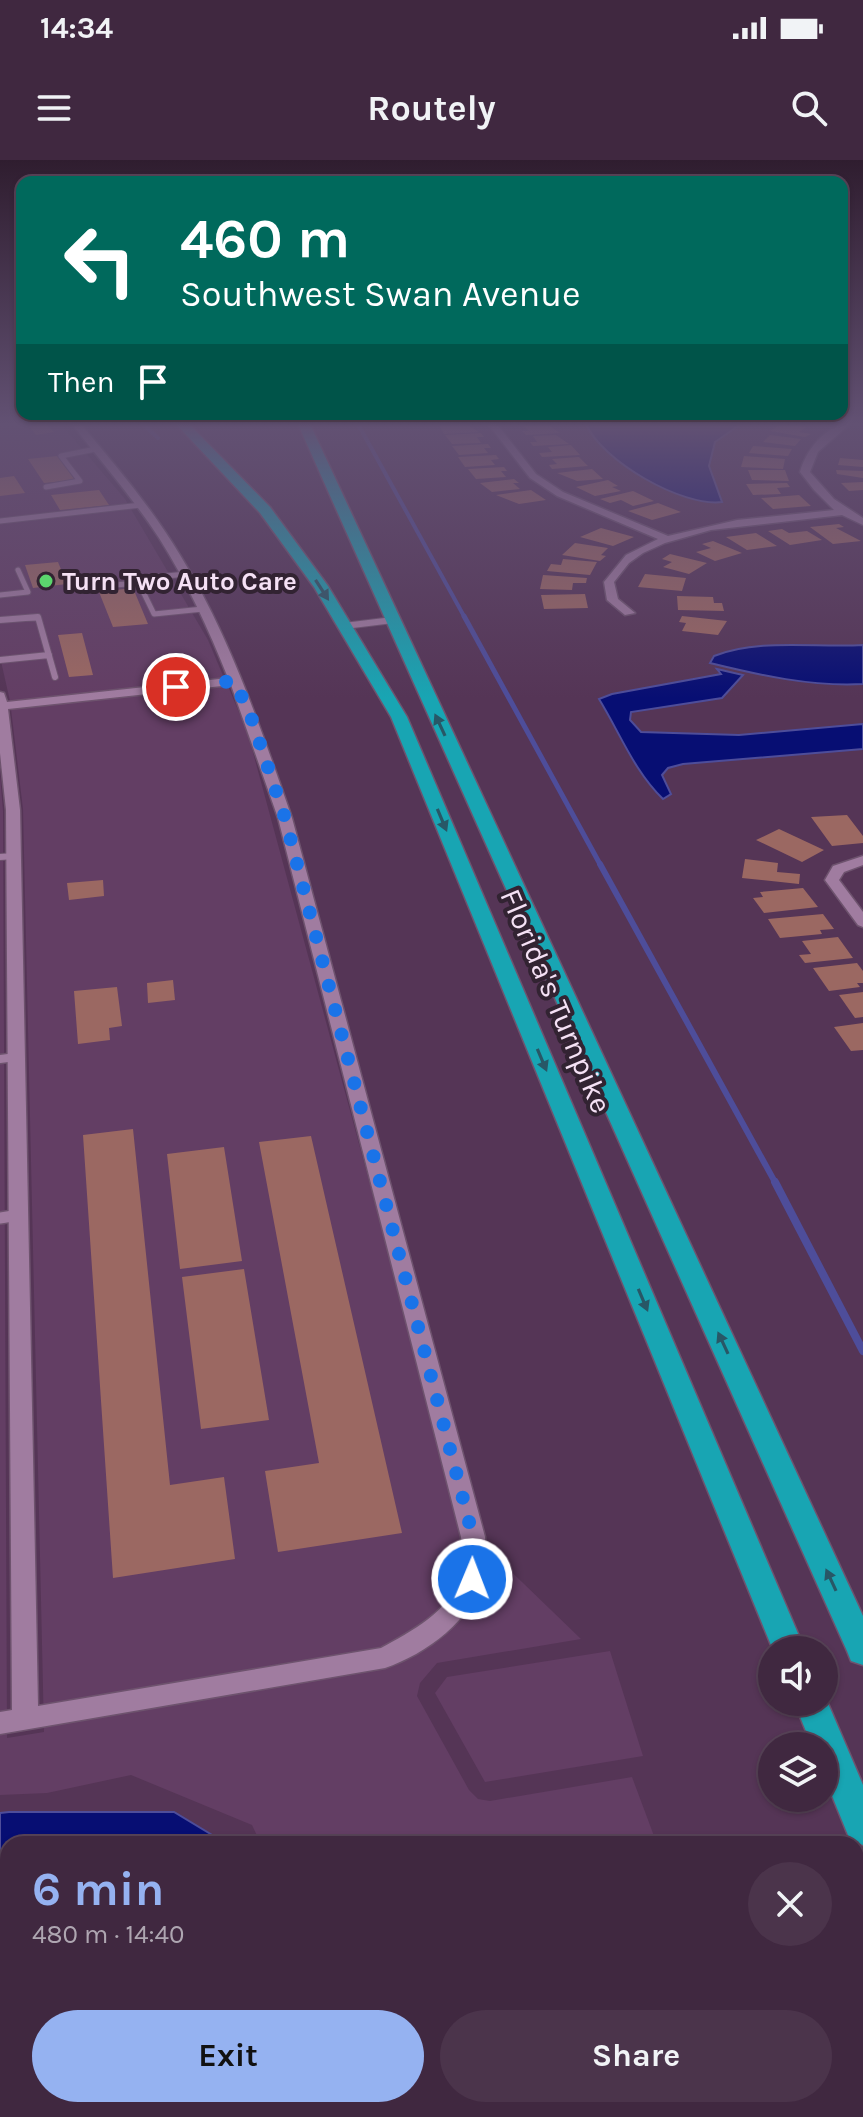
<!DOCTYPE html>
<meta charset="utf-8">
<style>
body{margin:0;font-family:Karla,sans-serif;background:#4b344b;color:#f1f3f6;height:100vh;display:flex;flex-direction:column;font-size:30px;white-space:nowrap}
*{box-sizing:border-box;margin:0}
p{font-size:26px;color:#aea6b1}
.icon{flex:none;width:44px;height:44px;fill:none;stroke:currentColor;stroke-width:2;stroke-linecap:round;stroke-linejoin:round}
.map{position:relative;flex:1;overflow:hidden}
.panel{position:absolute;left:0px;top:1676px;width:864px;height:282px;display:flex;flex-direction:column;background:#402840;border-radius:24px 24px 0 0;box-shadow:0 2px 6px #0004,0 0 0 2px #594459}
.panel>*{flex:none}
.top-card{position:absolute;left:16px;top:16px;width:832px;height:244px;border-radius:16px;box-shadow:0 2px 6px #0004,0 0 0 2px #594459;background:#00695c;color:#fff;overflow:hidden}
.controls{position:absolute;left:758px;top:1476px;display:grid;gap:16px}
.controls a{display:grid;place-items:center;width:80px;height:80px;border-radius:50%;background:#402840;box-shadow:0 2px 6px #0004,0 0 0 2px #594459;font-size:40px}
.pin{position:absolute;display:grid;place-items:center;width:68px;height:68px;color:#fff;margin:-34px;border:4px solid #fff;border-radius:50%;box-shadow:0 2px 8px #0007}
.me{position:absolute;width:88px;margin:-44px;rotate:1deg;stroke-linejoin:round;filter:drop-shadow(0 0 6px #0008)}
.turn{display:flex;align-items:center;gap:28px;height:168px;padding:0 32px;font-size:36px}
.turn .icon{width:104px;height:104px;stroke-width:2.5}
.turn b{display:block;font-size:56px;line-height:68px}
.then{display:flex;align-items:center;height:76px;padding:0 32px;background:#0003;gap:16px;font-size:30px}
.round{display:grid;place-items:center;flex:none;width:84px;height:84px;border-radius:42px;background:#4b344b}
.head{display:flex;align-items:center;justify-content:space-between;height:136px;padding:0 32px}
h1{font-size:48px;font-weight:700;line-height:60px;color:#95b2f1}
.button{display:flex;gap:16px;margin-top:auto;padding:16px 32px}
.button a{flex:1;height:92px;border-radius:48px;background:#95b2f1;color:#111;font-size:32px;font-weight:700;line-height:92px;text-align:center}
.button a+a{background:#4b344b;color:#f1f3f6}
.status{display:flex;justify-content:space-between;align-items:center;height:56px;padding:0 40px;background:#402840;direction:ltr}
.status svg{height:22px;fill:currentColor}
header{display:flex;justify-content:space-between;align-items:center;height:104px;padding:0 32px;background:#402840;font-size:36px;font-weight:700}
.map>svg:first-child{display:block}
.built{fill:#633e64}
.water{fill:#070e73;stroke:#4e4d9a;stroke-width:2}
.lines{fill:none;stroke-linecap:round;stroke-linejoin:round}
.stream-far3{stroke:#4e4d9a;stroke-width:4}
.stream-far2{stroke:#4e4d9a;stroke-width:5}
.stream-far1{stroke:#4e4d9a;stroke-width:6}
.stream{stroke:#4e4d9a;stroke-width:8}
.building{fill:#9b6862}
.service-far3-casing{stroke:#6e536e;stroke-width:7}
.service-far2-casing{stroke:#6e536e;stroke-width:8}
.service-far1-casing{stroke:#6e536e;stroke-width:11}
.service-casing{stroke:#6e536e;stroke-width:14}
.minor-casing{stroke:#6e536e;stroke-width:3}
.motorway-casing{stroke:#6e536e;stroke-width:3}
.service-far3{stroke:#a07ca0;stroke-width:5}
.service-far2{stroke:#a07ca0;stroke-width:6}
.service-far1{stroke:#a07ca0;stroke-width:8}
.service{stroke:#a07ca0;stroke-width:11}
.minor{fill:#a07ca0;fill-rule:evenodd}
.motorway{fill:#18a5b3;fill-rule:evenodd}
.oneway{fill:#285766}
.route{stroke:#1a73e8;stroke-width:14;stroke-dasharray:0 25.2}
.poi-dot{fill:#5bd56d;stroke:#322332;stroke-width:3}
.labels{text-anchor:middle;stroke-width:8;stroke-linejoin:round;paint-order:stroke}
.far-poi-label{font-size:26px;font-weight:bold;fill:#f5e1f5;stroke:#322332;text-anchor:start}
.street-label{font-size:30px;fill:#f5e1f5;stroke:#322332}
</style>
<div class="status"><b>14:34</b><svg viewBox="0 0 49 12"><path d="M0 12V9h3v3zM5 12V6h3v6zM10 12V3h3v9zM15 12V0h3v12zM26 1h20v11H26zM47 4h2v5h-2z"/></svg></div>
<header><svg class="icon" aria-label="menu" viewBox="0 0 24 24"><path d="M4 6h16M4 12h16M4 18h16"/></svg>Routely<svg class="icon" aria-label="search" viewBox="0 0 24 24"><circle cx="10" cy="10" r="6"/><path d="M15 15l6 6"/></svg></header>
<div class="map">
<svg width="863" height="1957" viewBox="0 0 863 1957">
<rect width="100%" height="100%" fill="#553556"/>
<path class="built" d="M0,264H60L72,277L125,339L208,480L224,518L10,541L0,497Z
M228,526L248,574L462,1364L581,1479L437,1503L420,1523L417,1536L469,1630L478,1639L490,1641L632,1617L657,1684H261L252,1665L131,1615L47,1633L0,1635V615L3,651L7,1578L44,1572L23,649L11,549Z
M610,1491L643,1596L485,1622L435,1533L447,1517Z
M211,1950H755L757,1957H196Z"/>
<path class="water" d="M586,264H741L715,282L709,306L722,342C682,347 602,301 586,264Z
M863,485V524C812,527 759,515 710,503L714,496C758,478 816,488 863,485Z
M717,509L743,515L722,538L631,552L630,560L641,572L739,575L863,564V589L683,604L668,608L662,615L671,634L663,639C634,611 620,573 599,539L612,534L721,514Z
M9,1652H174L227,1684H8V1950H154L139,1957H0V1653Z"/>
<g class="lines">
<path class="stream-far3" d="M143,264L158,278
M358,264L465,458"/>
<path class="stream-far2" d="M464,456L601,706"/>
<path class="stream-far1" d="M600,704L776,1024"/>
<path class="stream" d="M775,1022L863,1191"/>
</g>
<path class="building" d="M36,264H46L54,272L36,275L28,265Z
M451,264H466L479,272L444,274L439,265Z
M547,264L560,273L526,275L522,271H529L524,266Z
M781,264L806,267L799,272L811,274L805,277L770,271Z
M481,273L484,277H477L481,283L452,284L445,275Z
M556,275L569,284L533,286L530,282H537L533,276Z
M770,275L801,279L795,286L763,282Z
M488,284L491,288H484L488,293L459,295L452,286Z
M571,285L580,295L542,297L539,293L552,292L548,287Z
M753,286L792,289L788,296L749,293Z
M496,295L499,299L491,300L495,305L465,307L458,297Z
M57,296L75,320L44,323L28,299Z
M744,296L785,299L783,309L741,307Z
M579,297L588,306L552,309L549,305L557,304L552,299Z
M840,298L863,300V307L838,305Z
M504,307L507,311H501L506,317L476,319L468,309Z
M592,309L603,319L577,321L557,313Z
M748,310H785L789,321L752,320Z
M836,310L863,311V318L837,314Z
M14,316L25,333L0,336V318Z
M514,319L519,323H513L520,329L492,332L480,323Z
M608,320L618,326L612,327L621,331L595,336L576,327Z
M863,322V330L849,331L841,323Z
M787,323L790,327L777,328L781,334L753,335L746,324Z
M99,330L109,345L60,350L51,335Z
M531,330L546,340L519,344L496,335Z
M633,331L654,341L633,346L621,340L610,343L600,339Z
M799,335L811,346L773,349L761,338Z
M658,343L681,352L652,360L628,351Z
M839,364L844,367L836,368L861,381L833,384L810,367Z
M601,368L634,377L613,386L580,377Z
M782,369L789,373L807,371L822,380L790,385L768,371Z
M756,373L777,386L747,390L726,377Z
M713,381L742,393L715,401L696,392L711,388L702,384Z
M575,383L608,388L601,395L606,396L600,401L562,395Z
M670,394L707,403L689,414L663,407L672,402L662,399Z
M563,399L597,402L590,415L547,411L551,404L561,405Z
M58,402L67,424L33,428L25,405Z
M645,414L686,418L682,431L638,427Z
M543,415L587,418L586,423H573L572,430L540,429Z
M133,428L148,464L113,467L99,432Z
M585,434L588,448L544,449L541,435Z
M677,436L713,437L714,443H722L724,451L678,450Z
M682,456L727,461L718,475L682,471L686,463L679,462Z
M82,473L93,515L69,517L58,475Z
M847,655L863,676V683L832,686L811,657Z
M779,669L824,690L802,702L756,680Z
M745,699L778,703L777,712L800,714L799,724L742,718Z
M103,720L104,736L69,740L67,723Z
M803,728L818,747L764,753L753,738L763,737L760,732Z
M823,754L834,769L820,770L822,774L780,778L768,759Z
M838,777L853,798L805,803L799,795L811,794L802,781Z
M857,803L863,811V823H857L860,827L829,831L813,808Z
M173,820L175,840L148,843L147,823Z
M117,827L122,866L109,868L110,880L78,884L74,831Z
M863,832V857L855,858L839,835Z
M863,863V890L851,891L834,867Z
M133,969L170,1325L224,1317L235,1399L113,1418L83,975Z
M311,976L402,1373L278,1392L265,1311L319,1303L259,982Z
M224,987L242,1101L180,1109L167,994Z
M244,1109L269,1260L201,1269L182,1117Z"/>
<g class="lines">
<defs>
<path id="service-far3" d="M46,327L80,321L61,296L96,289
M0,361L141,345
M186,414L137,419L154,454L203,449
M103,426L139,423
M0,435L28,432L18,410
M25,458H38"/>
<path id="service-far2" d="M0,460L38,457L55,517
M344,466L393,460
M0,500L49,495
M0,697L14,696"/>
<path id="service-far1" d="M0,899L16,897"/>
<path id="service" d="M0,1058L19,1055"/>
<path id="minor" d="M72,264H81C116,306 152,348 180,395C230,476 261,569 292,658L485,1377C485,1389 487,1403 484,1415C473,1460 426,1494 385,1508L0,1574V1552L12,1550L6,650L0,593V532L4,533L7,542L228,518C209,470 187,422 159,378C133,338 101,302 72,264ZM231,525L278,658L461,1377C462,1390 464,1403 460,1416C451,1451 410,1472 381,1488L38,1546L20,650L8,549Z
M488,264H497L536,314L563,332L668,376L737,360L834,350L814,330L800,312C806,290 826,264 850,264L818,292L810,312L834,339L863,358V365L842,355L711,370L665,383L643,393L629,403L614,422L618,439L635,453L625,455L607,440L604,422L626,395L658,379L557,336L530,318Z
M863,696V705L844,712L839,720L863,752V767L858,765L825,720L833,706Z"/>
<path id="motorway" d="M176,264H189L270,347L328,426L407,557L805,1490H773L391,557L314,427L260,353Z
M298,264H310L863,1456V1505L851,1501L847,1491Z
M824,1534L863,1625V1685L850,1680L824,1616V1586H812L794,1542H824Z"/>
</defs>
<use href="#service-far3" class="service-far3-casing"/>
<use href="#service-far2" class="service-far2-casing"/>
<use href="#service-far1" class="service-far1-casing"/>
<use href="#service" class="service-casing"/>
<use href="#minor" class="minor-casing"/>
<use href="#motorway" class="motorway-casing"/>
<use href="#service-far3" class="service-far3"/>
<use href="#service-far2" class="service-far2"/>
<use href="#service-far1" class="service-far1"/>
<use href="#service" class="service"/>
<use href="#minor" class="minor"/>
<use href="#motorway" class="motorway"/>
</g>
<defs><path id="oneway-solid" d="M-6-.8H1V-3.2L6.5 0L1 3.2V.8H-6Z" transform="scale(2)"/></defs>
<g class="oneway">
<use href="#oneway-solid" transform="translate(322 430) rotate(57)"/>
<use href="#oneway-solid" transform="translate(440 565) rotate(-115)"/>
<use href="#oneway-solid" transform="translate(442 660) rotate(67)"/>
<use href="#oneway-solid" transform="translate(542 900) rotate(67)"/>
<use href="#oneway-solid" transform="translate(643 1140) rotate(67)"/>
<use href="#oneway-solid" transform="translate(723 1183) rotate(-115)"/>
<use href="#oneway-solid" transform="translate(831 1420) rotate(-115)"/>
</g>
<linearGradient id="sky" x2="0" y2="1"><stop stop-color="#2f1d2f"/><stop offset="0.49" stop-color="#625173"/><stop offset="1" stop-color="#625173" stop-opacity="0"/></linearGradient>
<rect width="863" height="538" fill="url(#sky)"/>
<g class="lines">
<path class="route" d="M176,527L234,521L250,554L285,658L473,1377L472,1419"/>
</g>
<circle class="poi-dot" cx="46" cy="421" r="8"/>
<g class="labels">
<g class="far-poi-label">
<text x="62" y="430">Turn Two Auto Care</text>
</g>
<g class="street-label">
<text transform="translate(556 841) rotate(67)" y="10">Florida's Turnpike</text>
</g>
</g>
</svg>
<div class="controls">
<a><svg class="icon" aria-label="sound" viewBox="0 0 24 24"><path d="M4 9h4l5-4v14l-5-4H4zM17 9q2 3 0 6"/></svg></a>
<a><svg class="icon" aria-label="layers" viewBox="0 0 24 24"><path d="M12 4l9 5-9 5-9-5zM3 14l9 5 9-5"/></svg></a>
</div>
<div class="pin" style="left:176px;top:527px;background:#d93025"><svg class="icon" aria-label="arrive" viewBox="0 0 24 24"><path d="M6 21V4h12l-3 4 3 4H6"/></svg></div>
<svg class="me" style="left:472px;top:1419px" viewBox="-20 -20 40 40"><circle r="17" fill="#1a73e8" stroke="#fff" stroke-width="3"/><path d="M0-11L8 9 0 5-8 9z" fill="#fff"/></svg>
<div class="top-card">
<div class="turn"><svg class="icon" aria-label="left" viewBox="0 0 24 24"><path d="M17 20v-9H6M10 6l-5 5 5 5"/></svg><div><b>460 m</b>Southwest Swan Avenue</div></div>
<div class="then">Then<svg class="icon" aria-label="arrive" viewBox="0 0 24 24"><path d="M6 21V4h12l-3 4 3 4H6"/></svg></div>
</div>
<section class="panel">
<div class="head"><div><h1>6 min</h1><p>480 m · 14:40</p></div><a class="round"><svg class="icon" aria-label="close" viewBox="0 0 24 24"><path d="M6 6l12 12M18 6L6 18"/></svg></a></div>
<div class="button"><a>Exit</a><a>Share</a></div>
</section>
</div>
